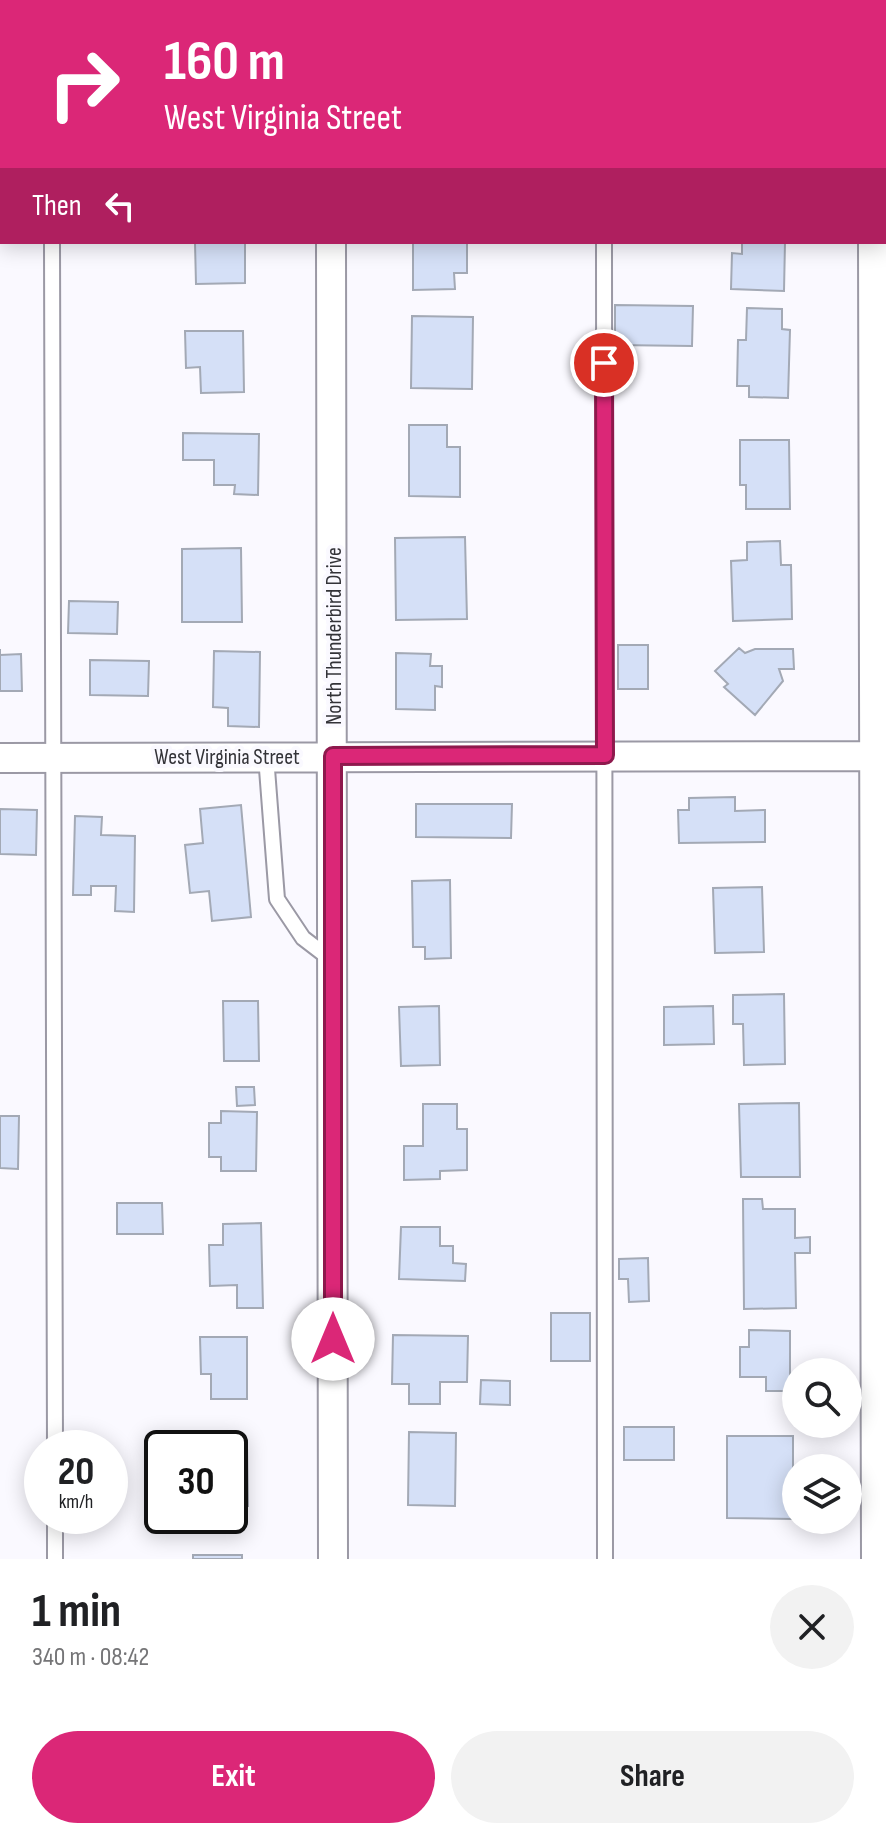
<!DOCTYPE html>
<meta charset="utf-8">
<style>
body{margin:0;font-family:"Sofia Sans Condensed",sans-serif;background:#f2f2f2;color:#202124;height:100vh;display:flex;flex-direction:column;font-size:30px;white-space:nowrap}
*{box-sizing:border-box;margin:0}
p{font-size:26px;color:#757577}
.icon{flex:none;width:44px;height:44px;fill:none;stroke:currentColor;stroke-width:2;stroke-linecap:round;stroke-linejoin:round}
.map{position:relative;height:1559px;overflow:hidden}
.panel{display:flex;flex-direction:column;background:#fff;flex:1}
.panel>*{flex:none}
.top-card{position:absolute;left:0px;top:0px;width:886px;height:244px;box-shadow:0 4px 20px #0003;background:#db2777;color:#fff;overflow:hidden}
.buttons{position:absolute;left:782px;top:1358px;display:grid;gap:16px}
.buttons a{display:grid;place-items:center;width:80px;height:80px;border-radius:50%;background:#fff;box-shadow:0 4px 20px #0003;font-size:40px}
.speed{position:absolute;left:24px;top:1430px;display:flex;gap:16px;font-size:40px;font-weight:700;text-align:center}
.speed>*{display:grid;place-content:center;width:104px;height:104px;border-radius:50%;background:#fff;box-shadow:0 4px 20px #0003;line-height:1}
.speed small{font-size:20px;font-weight:400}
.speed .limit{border:4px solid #111;border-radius:12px;background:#fff;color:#111}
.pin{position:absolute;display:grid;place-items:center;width:68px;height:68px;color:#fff;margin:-34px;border:4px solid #fff;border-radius:50%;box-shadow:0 2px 8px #0007}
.me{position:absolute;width:88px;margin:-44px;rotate:0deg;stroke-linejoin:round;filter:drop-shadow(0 0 6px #0008)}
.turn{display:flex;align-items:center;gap:28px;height:168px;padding:0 32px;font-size:36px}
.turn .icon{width:104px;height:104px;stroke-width:2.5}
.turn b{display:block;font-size:56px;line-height:68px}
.then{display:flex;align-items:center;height:76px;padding:0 32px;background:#0003;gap:16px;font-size:30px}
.round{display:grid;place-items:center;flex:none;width:84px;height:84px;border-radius:42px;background:#f2f2f2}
.headline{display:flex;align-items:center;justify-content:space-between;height:136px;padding:0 32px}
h1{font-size:48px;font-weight:700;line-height:60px}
.button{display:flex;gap:16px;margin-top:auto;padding:16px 32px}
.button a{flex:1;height:92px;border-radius:48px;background:#db2777;color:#fff;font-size:32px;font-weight:700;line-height:92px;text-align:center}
.button a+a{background:#f2f2f2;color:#202124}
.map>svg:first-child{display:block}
.building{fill:#d5e0f7;stroke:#a3a9b5;stroke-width:2}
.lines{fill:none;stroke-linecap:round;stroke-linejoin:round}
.lane-casing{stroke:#9b99a5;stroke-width:18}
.street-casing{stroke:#9b99a5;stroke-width:32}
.lane{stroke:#fff;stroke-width:14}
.street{stroke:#fff;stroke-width:28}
.route-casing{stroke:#8e194d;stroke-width:20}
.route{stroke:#db2777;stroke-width:14}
.labels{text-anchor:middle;stroke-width:8;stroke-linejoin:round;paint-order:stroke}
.street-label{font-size:22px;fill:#333338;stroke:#faf9ff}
</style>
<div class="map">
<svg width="886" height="1559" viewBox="0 0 886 1559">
<rect width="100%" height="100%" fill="#faf9ff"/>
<path class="building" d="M245,242V283L196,284L195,243Z
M413,242H467V273H454L455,289L413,290Z
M742,242H785L784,291L731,289L732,253L742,254Z
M615,305L693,306L692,346L615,345Z
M747,308L782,309V329L790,330L788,398L749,397V386H737L738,340H746Z
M412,316L473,317L472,389L411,388Z
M185,331H243L244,392L201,393L200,367L186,368Z
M409,425H447V447H460V497L409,496Z
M183,433L259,434L258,495L234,494L235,485H214V460H183Z
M740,440H789L790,509H746V485H740Z
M465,537L467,619L396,620L395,538Z
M780,541L781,565H791L792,619L733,621L731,561L747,560V542Z
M241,548L242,622H182V549Z
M69,601L118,602L117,634L68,633Z
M618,645H648V689H618Z
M739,648L745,653L755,649H793L794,669H779L783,681L755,715L724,687L728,684L715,671Z
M0,649V655L21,654L22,691H0Z
M214,651L260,652L259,727L228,726V708L213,707Z
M396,653L431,654L430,666H442V687L435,686V710L396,709Z
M90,660L149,661L148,696L90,695Z
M735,797V811L765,810V842L679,843L678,810H689V798Z
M416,804H512L511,838L416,837Z
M241,805L251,917L212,921L209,891L190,893L185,845L203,843L200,809Z
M0,809L37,810L36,855L0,854Z
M75,816L102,817L101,835L135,836L134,912L115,911L116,886H91V895H73Z
M450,880L451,958L425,959V947H413L412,881Z
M762,887L764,952L715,953L713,888Z
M784,994L785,1064L744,1065L743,1024H733V995Z
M223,1001H258L259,1061H224Z
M439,1006L440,1065L401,1066L399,1007Z
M713,1006L714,1044L664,1045V1007Z
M236,1087H254L255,1105L237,1106Z
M799,1103L800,1177H741L739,1104Z
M423,1104H457V1129H467V1170L440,1171V1179L404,1180V1146H423Z
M221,1111L257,1112L256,1171H221V1157H209V1123H221Z
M0,1116H19L18,1169L0,1168Z
M743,1199H762L763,1209H795V1238L810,1237V1253H795L796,1308L744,1309Z
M117,1203H162L163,1234H117Z
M261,1223L263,1308H237V1285L210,1286L209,1245H223V1224Z
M401,1227H440V1246H453V1263L466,1264L465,1281L399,1279Z
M648,1258L649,1301L629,1302L628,1279H619V1259Z
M551,1313H590V1361H551Z
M749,1330L790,1331V1391H766V1377H740V1347H749Z
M393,1335L468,1336L467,1382H440V1404H409V1384H392Z
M200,1337H247V1399H211V1374H201Z
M481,1380L510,1381V1405L480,1404Z
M624,1427H674V1460H624Z
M409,1432L456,1433L455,1506L408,1505Z
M727,1436H793V1519L727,1518Z
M211,1447H247L248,1506H230V1448Z
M193,1555H242V1559H193Z"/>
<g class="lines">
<defs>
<path id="lane" d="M603,0V2
M52,2V0
M52,242L55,1448
M604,242L605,1559
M266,756L277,899L303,938L333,961
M55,1516V1559"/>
<path id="street" d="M330,0V2
M874,2V0
M331,242L333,1559
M873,242L876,1559
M0,758L886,756"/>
</defs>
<use href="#lane" class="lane-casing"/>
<use href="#street" class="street-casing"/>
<use href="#lane" class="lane"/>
<use href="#street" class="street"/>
</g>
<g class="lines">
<defs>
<path id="route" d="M333,1339V756L605,755L604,363"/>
</defs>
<use href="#route" class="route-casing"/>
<use href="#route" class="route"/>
</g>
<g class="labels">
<g class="street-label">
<text transform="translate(333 636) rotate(-90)" y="8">North Thunderbird Drive</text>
<text x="227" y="764">West Virginia Street</text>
</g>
</g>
</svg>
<div class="buttons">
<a><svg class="icon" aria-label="search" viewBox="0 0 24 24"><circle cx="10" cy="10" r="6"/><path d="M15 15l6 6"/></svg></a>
<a><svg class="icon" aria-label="layers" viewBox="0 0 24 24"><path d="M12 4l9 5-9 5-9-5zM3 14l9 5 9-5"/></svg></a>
</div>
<div class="speed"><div>20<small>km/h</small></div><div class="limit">30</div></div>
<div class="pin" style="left:604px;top:363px;background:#d93025"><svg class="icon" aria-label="arrive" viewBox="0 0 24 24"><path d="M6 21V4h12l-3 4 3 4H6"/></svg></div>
<svg class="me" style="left:333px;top:1339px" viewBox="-20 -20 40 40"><circle r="19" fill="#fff"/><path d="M0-13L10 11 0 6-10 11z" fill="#db2777"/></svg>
<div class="top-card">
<div class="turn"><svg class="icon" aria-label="right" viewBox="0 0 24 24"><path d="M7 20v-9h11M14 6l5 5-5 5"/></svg><div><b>160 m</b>West Virginia Street</div></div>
<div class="then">Then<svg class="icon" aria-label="left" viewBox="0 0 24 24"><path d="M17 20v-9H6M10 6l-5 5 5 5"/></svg></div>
</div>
</div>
<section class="panel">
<div class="headline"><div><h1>1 min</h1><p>340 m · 08:42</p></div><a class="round"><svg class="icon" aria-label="close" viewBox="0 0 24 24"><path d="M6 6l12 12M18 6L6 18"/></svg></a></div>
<div class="button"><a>Exit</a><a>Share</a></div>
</section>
